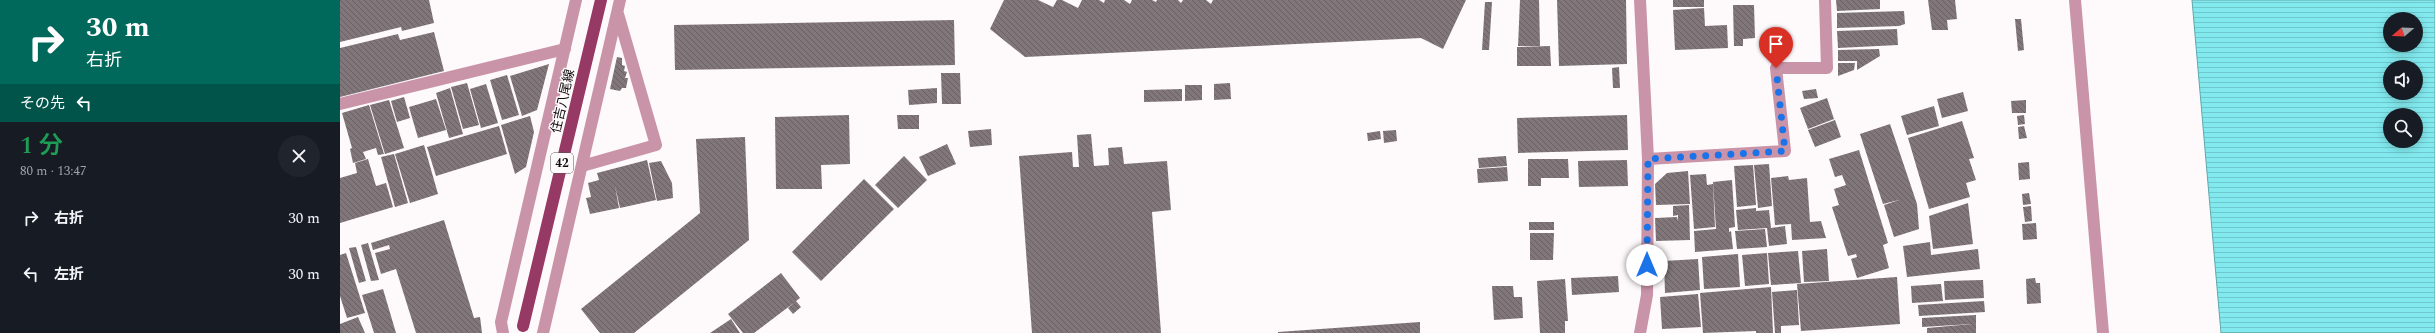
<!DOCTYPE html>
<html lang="ja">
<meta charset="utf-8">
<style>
body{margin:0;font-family:Spectral,"Noto Sans JP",serif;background:#20242c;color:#f1f3f6;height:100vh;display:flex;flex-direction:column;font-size:15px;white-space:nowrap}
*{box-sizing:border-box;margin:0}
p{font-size:13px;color:#9ea1a6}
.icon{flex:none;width:22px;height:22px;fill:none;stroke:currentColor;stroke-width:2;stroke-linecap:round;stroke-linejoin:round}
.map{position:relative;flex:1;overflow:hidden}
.drawer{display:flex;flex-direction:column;background:#171b24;width:340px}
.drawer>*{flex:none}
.banner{background:#00695c;color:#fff;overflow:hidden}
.needle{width:26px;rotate:251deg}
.buttons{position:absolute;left:2043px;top:12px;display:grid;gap:8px}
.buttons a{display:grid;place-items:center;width:40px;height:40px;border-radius:50%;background:#171b24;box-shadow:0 2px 10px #0003;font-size:20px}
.pin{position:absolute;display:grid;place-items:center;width:34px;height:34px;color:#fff;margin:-41px -17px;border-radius:50% 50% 50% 0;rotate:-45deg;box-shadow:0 0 4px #0007}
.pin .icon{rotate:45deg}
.me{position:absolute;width:44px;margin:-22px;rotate:0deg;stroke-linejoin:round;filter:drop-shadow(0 0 3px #0008)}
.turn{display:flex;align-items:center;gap:14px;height:84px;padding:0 20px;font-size:18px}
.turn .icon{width:52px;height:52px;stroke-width:2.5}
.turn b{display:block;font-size:28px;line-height:34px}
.then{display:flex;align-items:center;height:38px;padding:0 20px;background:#0003;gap:8px;font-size:15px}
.round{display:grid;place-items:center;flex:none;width:42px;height:42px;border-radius:21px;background:#20242c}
.summary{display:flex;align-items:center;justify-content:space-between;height:68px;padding:0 20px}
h1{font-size:24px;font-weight:600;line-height:30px;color:#1e9e55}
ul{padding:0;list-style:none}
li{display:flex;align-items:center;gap:12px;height:56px;padding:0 20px}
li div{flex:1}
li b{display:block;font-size:15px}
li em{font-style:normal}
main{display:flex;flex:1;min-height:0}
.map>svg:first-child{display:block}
.water{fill:url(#water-rules);stroke:#60a7ab;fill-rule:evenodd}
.building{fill:url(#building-back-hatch)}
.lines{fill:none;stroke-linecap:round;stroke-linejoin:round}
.minor{stroke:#c993a8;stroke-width:12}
.major{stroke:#963965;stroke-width:12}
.route{stroke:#1a73e8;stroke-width:7;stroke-dasharray:0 12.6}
.labels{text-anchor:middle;stroke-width:3;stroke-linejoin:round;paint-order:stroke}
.shield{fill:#fef9fb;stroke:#575354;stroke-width:1}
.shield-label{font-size:12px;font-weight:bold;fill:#0f0c0d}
.street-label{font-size:13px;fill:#0f0c0d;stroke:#fef9fb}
</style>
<main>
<section class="drawer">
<div class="banner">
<div class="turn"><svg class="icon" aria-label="right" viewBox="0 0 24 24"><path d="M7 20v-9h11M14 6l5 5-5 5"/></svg><div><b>30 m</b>右折</div></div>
<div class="then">その先<svg class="icon" aria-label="left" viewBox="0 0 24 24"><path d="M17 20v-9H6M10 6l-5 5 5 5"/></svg></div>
</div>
<div class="summary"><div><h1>1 分</h1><p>80 m · 13:47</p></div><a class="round"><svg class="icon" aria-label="close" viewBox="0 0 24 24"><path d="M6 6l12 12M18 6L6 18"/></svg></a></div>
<ul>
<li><svg class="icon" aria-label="right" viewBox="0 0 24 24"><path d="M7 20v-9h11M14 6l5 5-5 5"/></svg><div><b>右折</b></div><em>30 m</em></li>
<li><svg class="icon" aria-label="left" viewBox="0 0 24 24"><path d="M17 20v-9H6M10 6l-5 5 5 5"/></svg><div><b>左折</b></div><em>30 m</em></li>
</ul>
</section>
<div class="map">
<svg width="2095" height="333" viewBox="0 0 2095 333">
<defs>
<pattern id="water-rules" width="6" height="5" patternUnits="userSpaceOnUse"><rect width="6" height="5" fill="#82eaef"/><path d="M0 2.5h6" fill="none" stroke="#6fc8cc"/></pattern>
<pattern id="building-back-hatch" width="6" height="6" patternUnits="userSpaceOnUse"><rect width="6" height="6" fill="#81777b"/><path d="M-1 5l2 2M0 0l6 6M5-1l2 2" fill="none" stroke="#686063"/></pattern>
</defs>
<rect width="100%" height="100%" fill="#fef9fb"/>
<path class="water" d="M1852,0H2095V333H1881ZM2050,19H2076V45H2050ZM2050,67H2076V93H2050ZM2050,115H2076V141H2050Z"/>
<path class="building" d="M0,0H89L94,23L62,31L61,27L0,42Z
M664,0H698L713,7L717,0H722L738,8L742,0H759L764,3L765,0H784L790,4L792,0H812L816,2L817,0H838L841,3L843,0H866L871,4L873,0H1126L1103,49L1081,38L685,57L650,29Z
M1180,0H1199L1200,46H1178Z
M1217,0H1286L1287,64L1219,66Z
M1333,0H1364V7H1333Z
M1496,0H1540V9L1497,11Z
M1588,0H1615L1617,19L1607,20L1608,30H1592Z
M1145,2H1152L1149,50H1142Z
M1393,5H1414L1415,38L1403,39V46H1394Z
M1364,8L1365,26L1387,25L1388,48L1335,50L1333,10Z
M1564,11L1565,24L1559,26L1497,28V13Z
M1675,19H1681L1684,50L1678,51Z
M614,20L615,65L335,70L334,25Z
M1557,29L1558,45L1498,48L1497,31Z
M94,32L104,71L0,97V48L58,34L60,40Z
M1210,46L1211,66H1177V47Z
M1539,49L1540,56L1517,70V61H1498V50Z
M277,57L282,58V65L285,66L284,71L287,72L285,78H288L286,88H282L280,91L270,89Z
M1498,63H1515L1514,70L1498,76Z
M209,64L197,110L182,116L170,76Z
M1279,67L1280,88H1273L1272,68Z
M601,73H620L621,104H602Z
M167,75L179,115L162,120L150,80Z
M127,83L139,125L123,129L111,87Z
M890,83L891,99L874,100V84Z
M146,84L158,123L141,128L130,89Z
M845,85H862V100L845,101Z
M110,88L123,134L109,138L96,93Z
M597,88V103L569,105L568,90Z
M842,89V101L804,102V90Z
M1476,89L1478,98L1464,99L1462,91Z
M1623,92L1628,111L1602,118L1597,99Z
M64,97L70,118L57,122L51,101Z
M1487,98L1494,119L1468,129L1460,108Z
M96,99L106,130L78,138L69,107Z
M49,100L64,148L45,154L30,105Z
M1686,100V113H1672L1671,101Z
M29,105L44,154L38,155L36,148L23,152L26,159L13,163L10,149L12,148L2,113Z
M1594,106L1599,126L1567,135L1561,116Z
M509,115L510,164L481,165L482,189H436L435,117Z
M557,115H579V129H558Z
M1287,115L1288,150L1178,153L1177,118Z
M1684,115L1685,124L1678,125L1677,116Z
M190,116L194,132L186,167L175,174L161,125Z
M1495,120L1501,137L1475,147L1468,130Z
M1622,121L1634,158L1629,159L1636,180L1626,183L1630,197L1589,209L1568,138Z
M1550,124L1577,204L1579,229L1554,237L1544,205L1559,200L1543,204L1520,134Z
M159,126L167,154L96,176L87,147Z
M1684,126L1687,138L1679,139L1678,127Z
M651,129L652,145L630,147L628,131Z
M1056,130L1057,141L1044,143L1043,131Z
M1040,131L1041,139L1028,141L1027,133Z
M751,134L754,166L769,165L768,148L782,147L784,164L827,161L831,210L812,212L821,333H692L679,156L732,152L733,167H739L737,135Z
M405,137L409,240L294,333H260L241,309L360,213L356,139Z
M607,144L616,164L588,176L579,157Z
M84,145L98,194L70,203L55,154Z
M1519,150L1548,243L1543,245L1549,268L1517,278L1511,259L1517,257L1516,254L1508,256L1492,207L1499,205L1494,189L1506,185L1502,175L1495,177L1489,159Z
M54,154L68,203L55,207L41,157Z
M564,156L587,180L558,208L535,185Z
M1166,156L1167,166L1139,168L1138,158Z
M28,159L36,186L46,183L53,207L0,223V178L17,173L15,163Z
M1188,159H1228L1229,178H1201V186H1188Z
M307,160L316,200L280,208L275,186L279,208L250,214L246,198L251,197L248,183L259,180L257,173Z
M1287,160L1288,186L1239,187L1238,161Z
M321,161L332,183L333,198L317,201L309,163Z
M1689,162L1690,179L1679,180L1678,163Z
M1429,164L1432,206L1418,208L1414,165Z
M1413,165L1416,205L1397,207L1394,166Z
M1167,167L1168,181L1138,183L1137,169Z
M1348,171L1350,204L1316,205L1315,184L1327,173Z
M1366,174L1367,185L1373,184L1375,227L1354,229L1350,175Z
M1448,176L1449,180L1467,178L1470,222L1481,221L1486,238L1452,240L1451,224L1435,225L1431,178Z
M524,179L554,209L481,281L452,252Z
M1392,180L1395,227L1389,228V232L1391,231L1393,249L1355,252L1354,231L1376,229L1373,182Z
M1689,193L1691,204L1683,205L1682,194Z
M1628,203L1633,244L1593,249L1589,216Z
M1349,205L1350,240L1316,241L1315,218L1337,217L1338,221V215L1333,216V206Z
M1691,206L1692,221L1685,222L1683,207Z
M1416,208V211L1429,210L1431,228L1445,226L1447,244L1429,246L1427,228L1398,230L1396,210Z
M104,220L134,318L140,317L142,333H76L56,269L41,274L35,253L50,249L49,245L33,250L31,243Z
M1189,222H1214V230H1189Z
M1696,223L1697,239L1683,240L1682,224Z
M1425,229L1427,247L1397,249L1395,231Z
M1190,233H1214L1213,260H1190Z
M1590,242L1591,255L1638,249L1640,269L1567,277L1563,246Z
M28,243L39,280L31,281L21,245Z
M16,247L26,281L19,283L9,248Z
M1487,249L1489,281L1464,282L1462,251Z
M1458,251L1461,283L1431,285L1428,253Z
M6,253L25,313L7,318L0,296V255Z
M1427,253L1429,284L1405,286L1402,255Z
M1398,254L1400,287L1364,289L1362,257Z
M1358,259L1360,290L1325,293L1324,261Z
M441,273L460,298L456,301L461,307L453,314L448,308L455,302L414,333H403L388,314Z
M1278,276L1279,292L1232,295L1231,278Z
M1557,277L1560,324L1461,331L1457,284Z
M1695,278L1696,283H1700L1701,303L1687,304L1686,279Z
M1225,279L1228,321H1225V333H1200L1197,281Z
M1643,280L1644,298L1605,300L1604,281Z
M1601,284L1603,301L1572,303L1571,286Z
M1152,286H1173L1174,297H1182L1183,318L1154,320Z
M1431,287L1433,333H1416V331L1363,333L1360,293Z
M43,289L56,333H34L22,295Z
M1457,290L1459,325L1441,326V333H1435L1432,292Z
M1358,294L1361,327L1322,329L1320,297Z
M1644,301L1645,312L1579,316L1578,305Z
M1636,315V333H1587V328L1632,324L1582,327V318Z
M18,317L25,333H0V324Z
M391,319L400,333H370Z
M1080,322V333H938V332Z"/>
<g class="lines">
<path class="minor" d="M1300,0L1308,159L1307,295L1300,333
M1735,0L1763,333
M0,104L225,49
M1308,159L1445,151L1436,68H1487L1485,0
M242,166L316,145L278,14
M163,333L161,322L236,0
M203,333L280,0"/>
<path class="major" d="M183,326L261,0"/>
</g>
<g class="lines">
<path class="route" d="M1307,265L1308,159L1445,151L1436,68"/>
</g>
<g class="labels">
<rect class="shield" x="211" y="153" width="22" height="20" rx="3"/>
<g class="shield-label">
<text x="222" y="167">42</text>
</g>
<g class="street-label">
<text transform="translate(222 101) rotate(-77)" y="5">住吉八尾線</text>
</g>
</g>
</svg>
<div class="buttons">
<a><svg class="needle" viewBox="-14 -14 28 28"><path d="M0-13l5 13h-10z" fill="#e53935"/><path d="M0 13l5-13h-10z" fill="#9ea1a6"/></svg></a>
<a><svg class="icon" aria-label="sound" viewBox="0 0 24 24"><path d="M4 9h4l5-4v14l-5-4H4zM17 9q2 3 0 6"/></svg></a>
<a><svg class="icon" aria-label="search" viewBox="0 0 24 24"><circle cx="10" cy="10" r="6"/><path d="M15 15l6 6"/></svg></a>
</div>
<div class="pin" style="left:1436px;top:68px;background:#d93025"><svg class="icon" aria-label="arrive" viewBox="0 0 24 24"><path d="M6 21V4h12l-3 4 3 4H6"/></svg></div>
<svg class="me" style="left:1307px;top:265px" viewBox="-20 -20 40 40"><circle r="19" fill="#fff"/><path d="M0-13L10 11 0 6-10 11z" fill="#1a73e8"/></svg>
</div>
</main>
